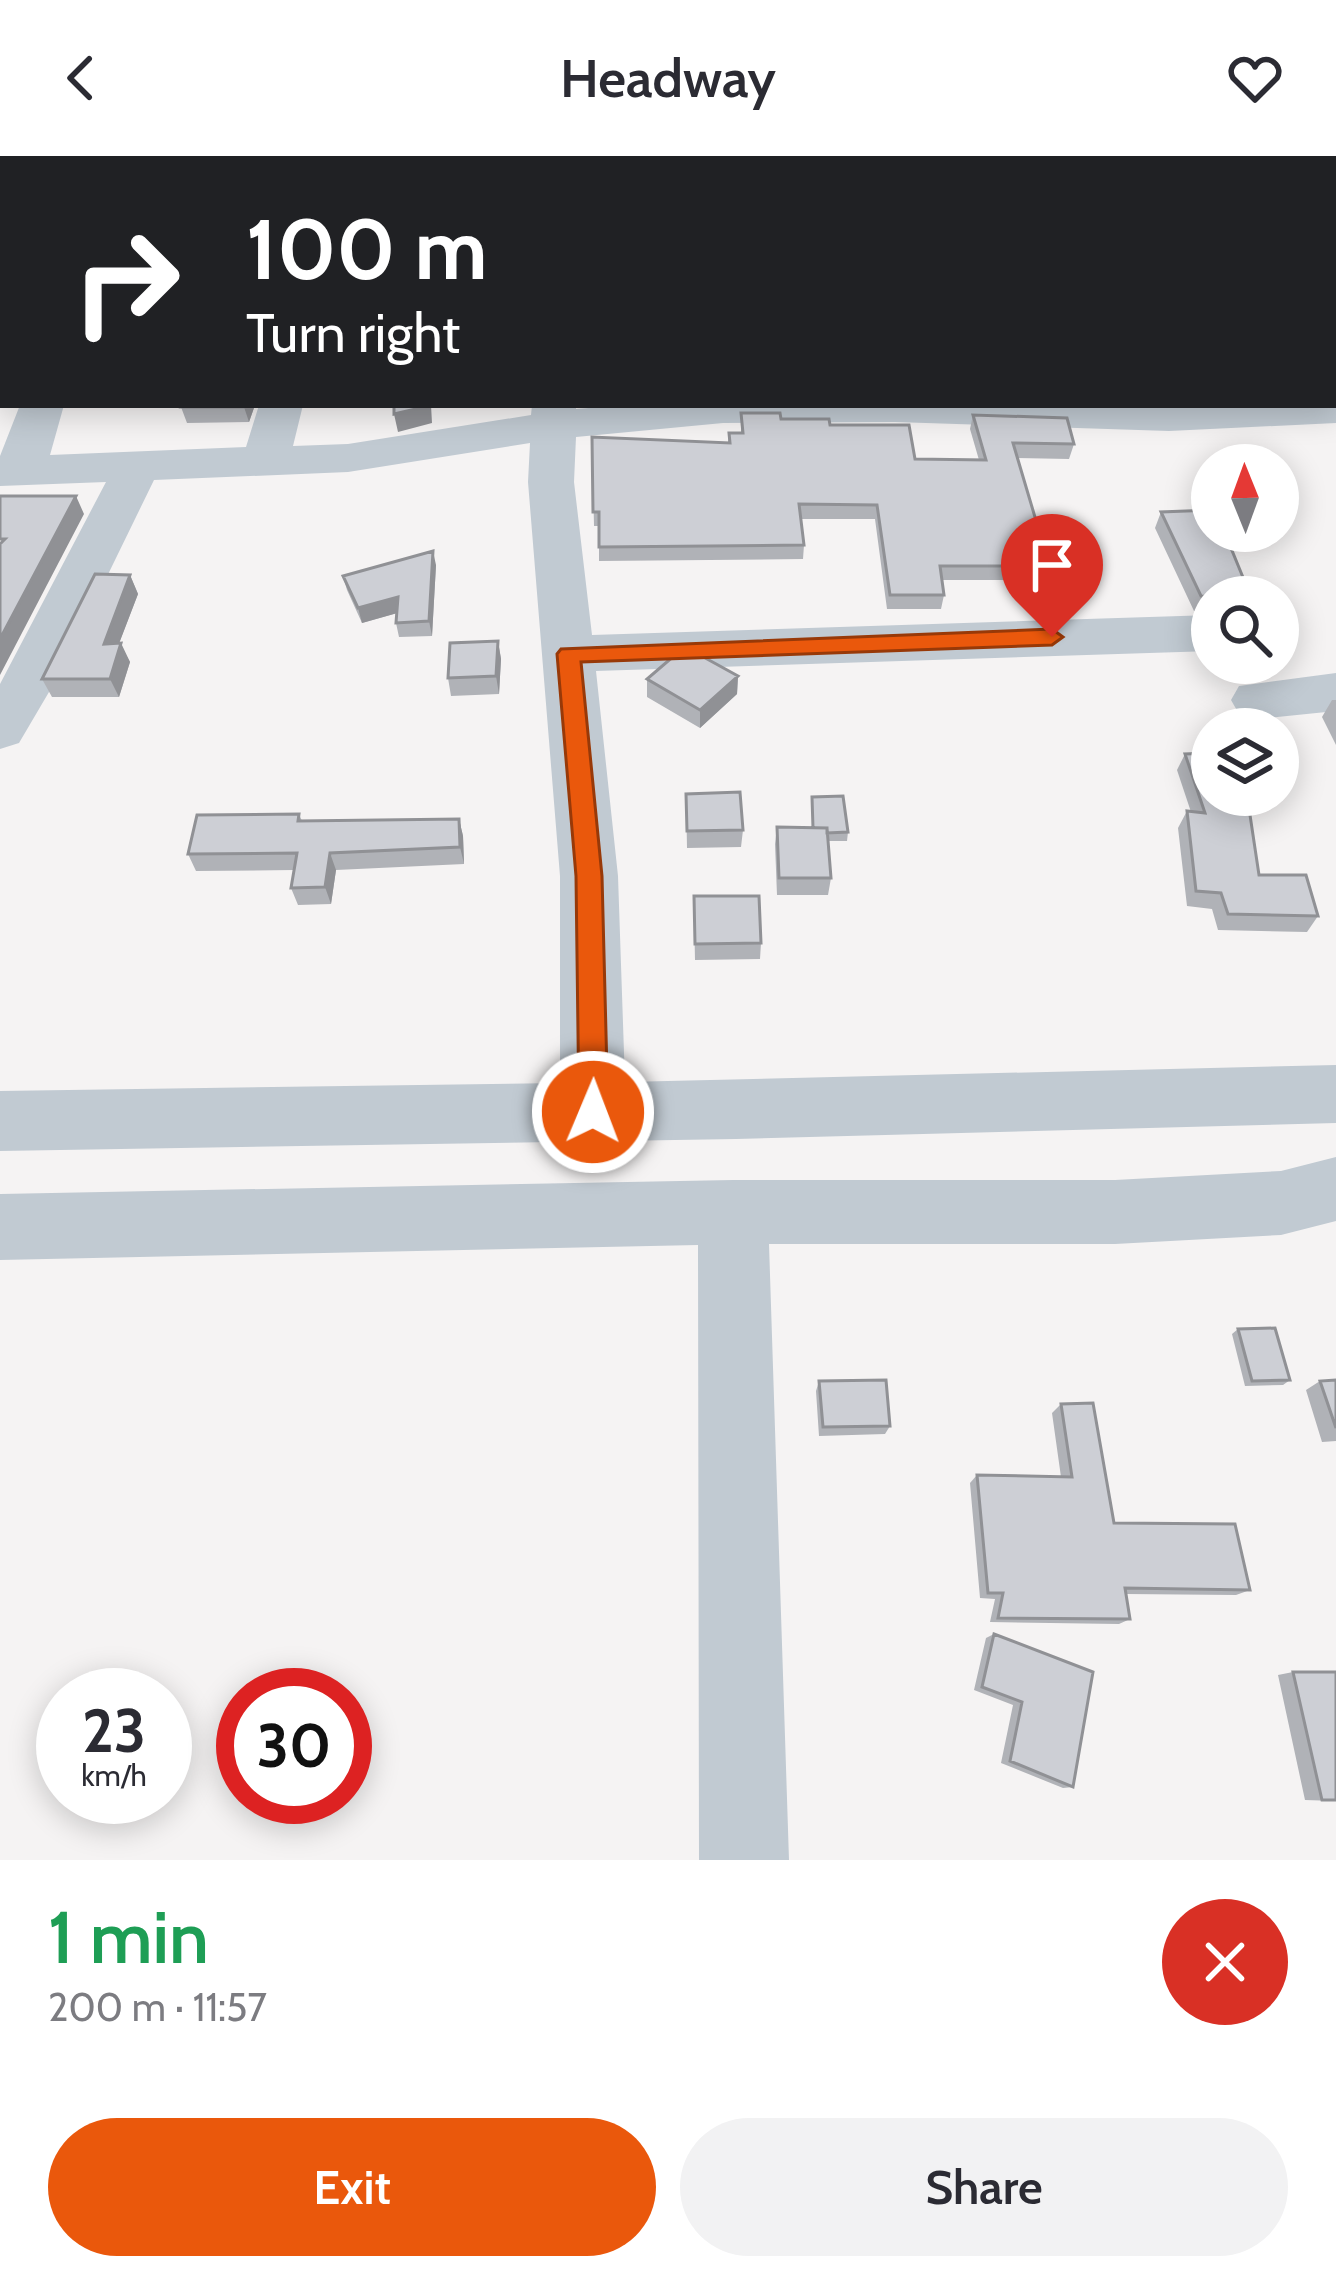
<!DOCTYPE html>
<meta charset="utf-8">
<style>
body{margin:0;font-family:Cabin,sans-serif;background:#f2f2f3;color:#2b2b33;height:100vh;display:flex;flex-direction:column;font-size:45px;white-space:nowrap}
*{box-sizing:border-box;margin:0}
p{font-size:39px;color:#7c7c81}
.icon{flex:none;width:66px;height:66px;fill:none;stroke:currentColor;stroke-width:2;stroke-linecap:round;stroke-linejoin:round}
.map{position:relative;height:1704px;overflow:hidden}
.drawer{display:flex;flex-direction:column;background:#fff;flex:1}
.drawer>*{flex:none}
.top-card{position:absolute;left:0px;top:0px;width:1338px;height:252px;box-shadow:0 6px 30px #0003;background:#202124;color:#fff;overflow:hidden}
.needle{width:78px;rotate:359deg}
.tools{position:absolute;left:1191px;top:288px;display:grid;gap:24px}
.tools a{display:grid;place-items:center;width:108px;height:108px;border-radius:50%;background:#fff;box-shadow:0 6px 30px #0003;font-size:60px}
.speed{position:absolute;left:36px;top:1512px;display:flex;gap:24px;font-size:60px;font-weight:700;text-align:center}
.speed>*{display:grid;place-content:center;width:156px;height:156px;border-radius:50%;background:#fff;box-shadow:0 6px 30px #0003;line-height:1}
.speed small{font-size:30px;font-weight:400}
.speed .limit{border:18px solid #d22;background:#fff;color:#111}
.pin{position:absolute;display:grid;place-items:center;width:102px;height:102px;color:#fff;margin:-123px -51px;border-radius:50% 50% 50% 0;rotate:-45deg;box-shadow:0 0 12px #0007}
.pin .icon{rotate:45deg}
.me{position:absolute;width:132px;margin:-66px;rotate:1deg;stroke-linejoin:round;filter:drop-shadow(0 0 9px #0008)}
.turn{display:flex;align-items:center;gap:42px;height:252px;padding:0 48px;font-size:54px}
.turn .icon{width:156px;height:156px;stroke-width:2.5}
.turn b{display:block;font-size:84px;line-height:102px}
.round{display:grid;place-items:center;flex:none;width:126px;height:126px;border-radius:63px;background:#f2f2f3}
.head{display:flex;align-items:center;justify-content:space-between;height:204px;padding:0 48px}
h1{font-size:72px;font-weight:600;line-height:90px;color:#1e9e55}
.cta{display:flex;gap:24px;margin-top:auto;padding:24px 48px}
.cta a{flex:1;height:138px;border-radius:72px;background:#ea580c;color:#fff;font-size:48px;font-weight:600;line-height:138px;text-align:center}
.cta a+a{background:#f2f2f3;color:#2b2b33}
header{display:flex;justify-content:space-between;align-items:center;height:156px;padding:0 48px;background:#fff;font-size:54px;font-weight:600}
.map>svg:first-child{display:block}
.lines{fill:none;stroke-linecap:round;stroke-linejoin:round}
.minor{fill:#c1cad2;fill-rule:evenodd}
.wall{fill:#b0b2b7}
.shaded-wall{fill:#909195}
.building{fill:#cdcfd5;stroke:#909195;stroke-width:3}
.route{fill:#ea580c;stroke:#983908;stroke-width:3}
</style>
<header><svg class="icon" aria-label="back" viewBox="0 0 24 24"><path d="M15 5l-7 7 7 7"/></svg>Headway<svg class="icon" aria-label="heart" viewBox="0 0 24 24"><path d="M12 20l-8-8c-3-5 5-10 8-4 3-6 11-1 8 4z"/></svg></header>
<div class="map">
<svg width="1336" height="1704" viewBox="0 0 1336 1704">
<rect width="100%" height="100%" fill="#f5f3f3"/>
<g class="lines">
<path class="minor" d="M216,0H294L297,3H218Z
M345,0H434L342,3Z
M541,0H590L593,3H543Z
M815,0H851L853,3H815Z
M1074,0H1110L1113,3H1075Z
M1335,43H1336V67H1335Z
M1336,241V267L1169,275L895,266L723,267L576,281L574,326L592,479L1212,459V495L596,515L618,720L625,926L1336,909V967L736,983L0,995V935L560,927V720L528,326L530,287L348,316L154,324L59,519L19,587L0,593V528L106,326L0,330V300L20,249H64L50,299L246,291L259,249H303L293,290L348,288L531,259L532,249H576V253L625,249H1335Z
M1336,517V555L1258,563L1239,558L1231,544L1239,530Z
M1336,1001V1065L1281,1079L1115,1088H769L789,1704H699L698,1089L0,1104V1038L733,1024H1115L1281,1015Z"/>
</g>
<path class="wall" d="M255,249L249,266L187,267L181,251Z
M741,257L830,269L915,303L979,304L970,273L973,259L1074,288L1069,303L1017,302L1040,378L1036,392H1028L1033,410L1029,424H942L944,439L941,453H887L875,363H801L804,389L803,403L599,405V370H594L592,281L728,287L729,277H741Z
M1161,356L1251,441H1212V456L1194,455L1155,372Z
M436,409L432,480L399,481L396,467L397,457L362,467L347,434L343,420Z
M130,419L138,438L119,487L130,506L119,541H52L42,523Z
M498,485L501,503L499,538L451,540L448,522Z
M738,520L737,538L700,572L647,541V523Z
M1332,544H1336V589L1322,561Z
M1185,598L1259,719L1318,760L1307,776L1218,774L1212,753L1187,750L1178,672L1187,655L1191,656L1177,614Z
M686,638L743,674L741,691L687,692Z
M812,641L848,676L847,685H828L831,722L828,739H777L775,688L777,671L812,672Z
M299,658L302,665L459,663L463,680L464,708L336,714L331,748L298,749L291,732L294,714L196,715L188,698Z
M694,757L761,787L760,803L695,804Z
M1238,1173L1290,1224L1283,1229L1245,1230L1232,1178Z
M1336,1224V1285L1322,1286L1306,1234L1320,1225Z
M819,1225L890,1270L885,1278L819,1280L816,1235Z
M1061,1248L1114,1367L1250,1434L1236,1439L1126,1438L1130,1463L1119,1468L990,1466L995,1443L980,1442L970,1327L977,1319L1061,1321L1052,1257Z
M994,1478L1073,1631L1063,1632L1001,1607L1013,1549L974,1534L986,1482Z
M1293,1516L1336,1645L1305,1644L1278,1519Z"/>
<path class="shaded-wall" d="M3,192V211L0,214V195Z
M245,249H255L249,266L244,251Z
M431,249L432,267L398,276L394,258Z
M76,340L84,358L0,519V483Z
M433,395L436,409L432,480L429,465Z
M130,419L138,438L112,506L104,488Z
M398,441L401,456L362,467L358,452Z
M498,485L501,503L499,538L496,520Z
M121,487L130,506L119,541L110,523Z
M738,520L737,538L700,572V554Z
M459,663L463,680L464,708L460,691Z
M330,697L336,714L331,748L325,731Z"/>
<path class="building" d="M0,0H213L212,3H3V58H0V30L2,24H0Z
M468,0H527V3H467Z
M703,0H749L750,3H704Z
M872,0H1029L1030,3H873Z
M3,128V192L0,195V130Z
M182,249H245L244,251H181Z
M394,249H429V250L394,258Z
M741,257H780L781,263H829L830,269H909L915,303L986,304L973,259L1067,262L1074,288L1013,287L1040,378H1024L1033,410H940L944,439H890L877,349L799,348L804,389L599,391V356H593L592,281L730,287L729,277H743Z
M0,340H76L0,483V388L5,383H0Z
M1212,354V375H1224L1251,441L1201,440L1161,356Z
M433,395L429,465L396,467L398,441L358,452L343,420Z
M95,418L130,419L104,488L121,487L110,523H42Z
M498,485L496,520L448,522L450,487Z
M698,498L738,520L700,554L647,523L675,499Z
M1212,597V639H1247L1259,719H1306L1318,760L1228,758L1221,737L1196,735L1187,655L1205,657L1185,598Z
M740,636L743,674L687,675L686,638Z
M843,640L848,676L827,677V672H813L812,641Z
M299,658L298,665L459,663L460,691L330,697L325,731L291,732L297,697L188,698L197,659Z
M777,671L827,672L831,722H779Z
M694,740H759L761,787L695,788Z
M1275,1172L1290,1224L1252,1225L1238,1173Z
M886,1224L890,1270L823,1271L819,1225Z
M1336,1224V1272L1320,1225Z
M1093,1247L1114,1367L1235,1368L1250,1434L1125,1432L1130,1463L998,1462L1003,1437H988L977,1319L1072,1321L1061,1248Z
M994,1478L1093,1516L1073,1631L1010,1605L1022,1546L982,1531Z
M1293,1516H1336V1644H1322Z"/>
<path class="route" d="M1052,473L1063,481L1052,489L581,506L602,720L608,956L604,965L593,969L583,965L579,956L576,720L557,498L561,493Z"/>
</svg>
<div class="tools">
<a><svg class="needle" viewBox="-14 -14 28 28"><path d="M0-13l5 13h-10z" fill="#e53935"/><path d="M0 13l5-13h-10z" fill="#7c7c81"/></svg></a>
<a><svg class="icon" aria-label="search" viewBox="0 0 24 24"><circle cx="10" cy="10" r="6"/><path d="M15 15l6 6"/></svg></a>
<a><svg class="icon" aria-label="layers" viewBox="0 0 24 24"><path d="M12 4l9 5-9 5-9-5zM3 14l9 5 9-5"/></svg></a>
</div>
<div class="speed"><div>23<small>km/h</small></div><div class="limit">30</div></div>
<div class="pin" style="left:1052px;top:481px;background:#d93025"><svg class="icon" aria-label="arrive" viewBox="0 0 24 24"><path d="M6 21V4h12l-3 4 3 4H6"/></svg></div>
<svg class="me" style="left:593px;top:956px" viewBox="-20 -20 40 40"><circle r="17" fill="#ea580c" stroke="#fff" stroke-width="3"/><path d="M0-11L8 9 0 5-8 9z" fill="#fff"/></svg>
<div class="top-card">
<div class="turn"><svg class="icon" aria-label="right" viewBox="0 0 24 24"><path d="M7 20v-9h11M14 6l5 5-5 5"/></svg><div><b>100 m</b>Turn right</div></div>
</div>
</div>
<section class="drawer">
<div class="head"><div><h1>1 min</h1><p>200 m · 11:57</p></div><a class="round" style="background:#d93025;color:#fff"><svg class="icon" aria-label="close" viewBox="0 0 24 24"><path d="M6 6l12 12M18 6L6 18"/></svg></a></div>
<div class="cta"><a>Exit</a><a>Share</a></div>
</section>
